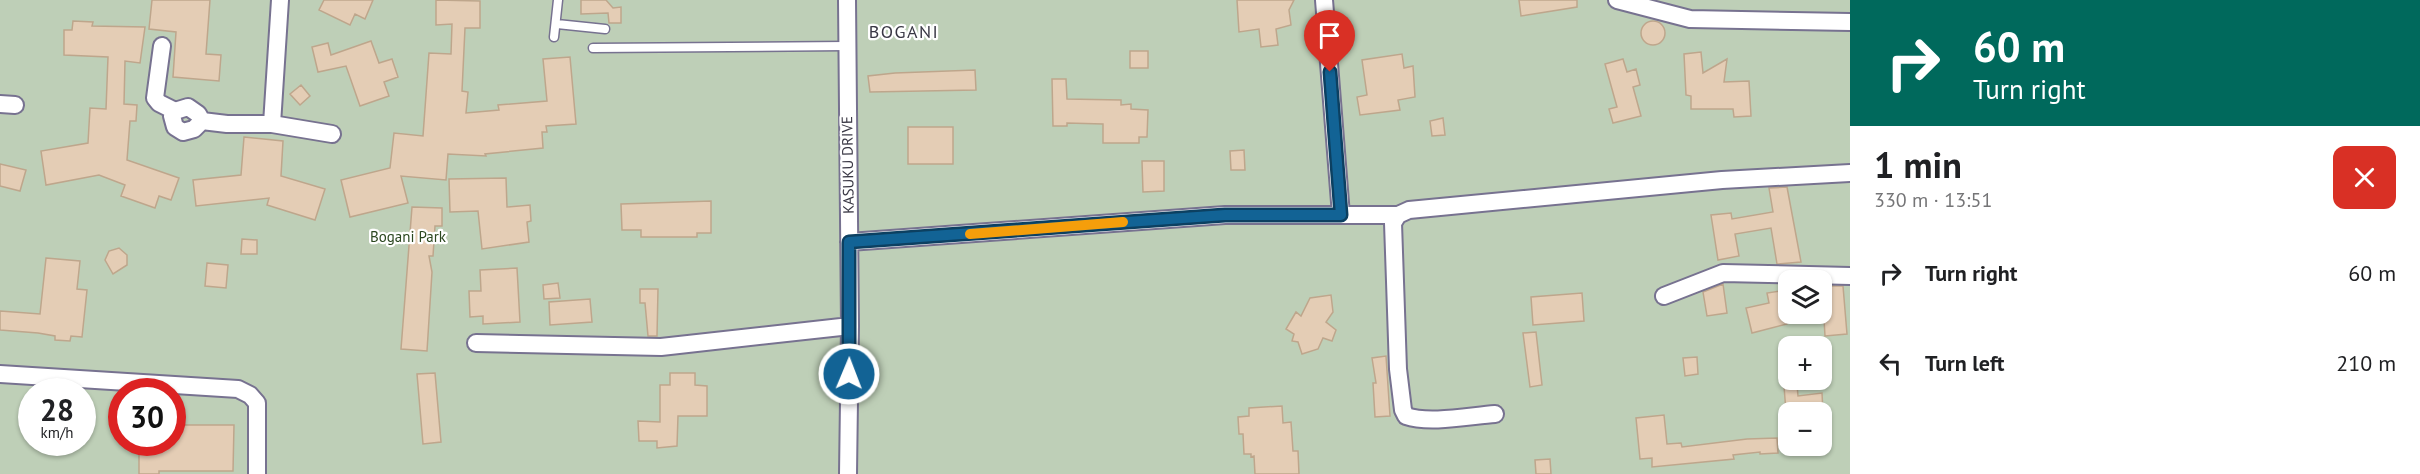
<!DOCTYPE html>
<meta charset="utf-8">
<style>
body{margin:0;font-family:"PT Sans",sans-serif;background:#f2f2f2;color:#202124;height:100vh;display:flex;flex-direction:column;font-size:22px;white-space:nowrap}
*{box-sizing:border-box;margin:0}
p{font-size:20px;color:#757577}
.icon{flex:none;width:33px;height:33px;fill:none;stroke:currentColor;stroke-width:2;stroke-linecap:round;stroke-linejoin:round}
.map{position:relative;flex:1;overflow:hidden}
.details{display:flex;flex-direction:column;background:#fff;width:570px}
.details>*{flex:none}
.guide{background:#00695c;color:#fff;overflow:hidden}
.controls{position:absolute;left:1778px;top:270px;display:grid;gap:12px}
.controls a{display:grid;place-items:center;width:54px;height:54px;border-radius:12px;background:#fff;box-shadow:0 2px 4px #0004;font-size:30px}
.speed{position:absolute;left:18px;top:378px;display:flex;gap:12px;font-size:30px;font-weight:700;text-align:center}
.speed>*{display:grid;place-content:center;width:78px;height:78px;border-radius:50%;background:#fff;box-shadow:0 2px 4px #0004;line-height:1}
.speed small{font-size:15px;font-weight:400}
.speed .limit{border:9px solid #d22;background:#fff;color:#111}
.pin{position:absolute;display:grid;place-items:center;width:51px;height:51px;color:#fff;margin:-62px -26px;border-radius:50% 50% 50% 0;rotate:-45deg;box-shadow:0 0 6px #0007}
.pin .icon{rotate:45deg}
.me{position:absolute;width:66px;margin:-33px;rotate:1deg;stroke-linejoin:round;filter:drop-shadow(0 0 4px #0008)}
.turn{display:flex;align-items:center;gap:21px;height:126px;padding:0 24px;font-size:27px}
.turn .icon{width:78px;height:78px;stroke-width:2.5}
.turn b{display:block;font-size:42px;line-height:51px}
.round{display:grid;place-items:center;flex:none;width:63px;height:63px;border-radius:12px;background:#f2f2f2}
.summary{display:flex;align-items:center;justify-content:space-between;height:102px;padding:0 24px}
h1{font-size:36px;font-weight:700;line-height:45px}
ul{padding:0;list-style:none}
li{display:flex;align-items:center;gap:18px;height:90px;padding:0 24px}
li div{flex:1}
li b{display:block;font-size:22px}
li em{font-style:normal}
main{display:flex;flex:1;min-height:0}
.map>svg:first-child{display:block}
.green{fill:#becfb7;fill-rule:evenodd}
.building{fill:#e4cdb5;stroke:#bea68c;stroke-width:1.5}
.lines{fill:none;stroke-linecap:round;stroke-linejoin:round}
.lane-casing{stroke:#777290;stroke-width:11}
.street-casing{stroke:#777290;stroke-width:20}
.lane{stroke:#fff;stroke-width:8}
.street{stroke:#fff;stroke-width:16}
.route-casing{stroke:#0c4061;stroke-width:15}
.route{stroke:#126395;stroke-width:10}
.slow{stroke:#f59e0b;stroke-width:10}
.labels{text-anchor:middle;stroke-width:4.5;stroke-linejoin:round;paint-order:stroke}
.street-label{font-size:15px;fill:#393744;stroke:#fff}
.park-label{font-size:15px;fill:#2b471f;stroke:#fff}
.quarter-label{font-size:18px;letter-spacing:1.5px;fill:#393744;stroke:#fff}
</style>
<main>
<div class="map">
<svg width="1850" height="474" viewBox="0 0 1850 474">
<rect width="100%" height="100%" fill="#fbfbfb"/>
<path class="green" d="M0,0H1850V474H0ZM1788,280H1821V314H1788ZM1788,346H1821V380H1788ZM32,392H82V442H32ZM122,392H172V442H122ZM1788,412H1821V446H1788Z"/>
<path class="building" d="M152,0H210L206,54L221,55L219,81L173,77L176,32L149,29Z
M324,0H373L365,19L355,14L350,25L319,10Z
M436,0L480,1V28H465L462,91L468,92L466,113L499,110L498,105L547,101L543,59L570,57L576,124L546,126L547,132H542L543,148L485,154L486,156L448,154L446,180L401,176L408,203L350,217L341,180L390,168L394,133L423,136L429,53L451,54L452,24L436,25Z
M581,0H606L613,8L621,7V23H609L608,13L581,14Z
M1237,0H1294L1289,10L1291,25L1276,29L1278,45L1261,47L1259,29L1239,32Z
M1519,0H1577V7L1521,16Z
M1641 33a12 12 0 1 1 24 0a12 12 0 1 1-24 0Z
M73,21L93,22L92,26L145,27L140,63L125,61L124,104L137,105L136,121H130L127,160L179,178L171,200L159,196L155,208L121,196L125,185L99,175L46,185L41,151L88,143L90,108L106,109L108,57L64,55V30H72Z
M371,41L379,63L392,59L398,77L384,82L389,96L360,106L346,66L318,72L312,47L328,43L331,55Z
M1130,51H1148V68H1130Z
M1701,52L1703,73L1727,59L1724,82L1749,81L1751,116L1734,117L1733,109H1691V96L1686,95L1684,54Z
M1402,54L1404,68L1413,66L1415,97L1398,100L1400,110L1360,115L1357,97L1367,95L1362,60Z
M1623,59L1627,72L1636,69L1640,85L1633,87L1641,116L1613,123L1609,109L1617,107L1605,64Z
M975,70L976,90L870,92L868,76L895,73Z
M1052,79H1066L1067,99L1121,100V105L1131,104V109L1148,110L1147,137H1139V143H1103V124L1067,123V126H1053Z
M301,85L310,96L300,105L290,94Z
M1443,118L1445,135L1432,136L1430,121Z
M908,127H953V164H908Z
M244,137L283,141L281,176L325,189L315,220L267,205L269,198L196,206L193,180L241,175Z
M1244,150L1245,170H1231L1230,151Z
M1142,161H1164V191L1143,192Z
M0,164L26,170L20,191L0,186Z
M506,178L507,207L530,205L531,221L527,222L529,242L482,249L478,211L450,212L449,179Z
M1787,187L1801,262L1777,264L1771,228L1735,234L1739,256L1718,260L1711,215L1731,213L1732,219L1773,212L1769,188Z
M711,201V233H697V237H641V230H622L621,204Z
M412,207L442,208V226H435L433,256H429L432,272L427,351L401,349Z
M242,239L257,240V254H241Z
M119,248L127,255V265L113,274L105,260L109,251Z
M46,258L80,261L77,289L87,290L82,337L71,336L70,341L55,340V336L38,333L0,330V311L40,314Z
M207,263L228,265L226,288L205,286Z
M517,268L520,322L483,324V316L470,317L469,291H481L480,270Z
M558,283L560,298L544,299L543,285Z
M1723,284L1727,313L1707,316L1703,292Z
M1822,286H1843L1847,334L1825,336Z
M640,289H658L657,336H648L645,303H640Z
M1780,291L1787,324L1752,333L1746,308L1769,303L1767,293Z
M1582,293L1584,321L1533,325L1531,297Z
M1331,295L1333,312L1326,322L1336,330L1332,341L1323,338L1318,349L1302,354L1298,342L1292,341L1294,334L1286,329L1296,312L1301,316L1310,298Z
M590,299L592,322L550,325L549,302Z
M1536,332L1542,385L1530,387L1523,333Z
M1386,356L1390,416L1375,417L1373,383H1376L1372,358Z
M1697,357L1698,374L1685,376L1683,358Z
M435,373L441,442L423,444L417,374Z
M670,373H695V385L707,386V416H678L677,446L657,448V441H639L638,421L660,422V385H670Z
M1797,385L1798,396L1822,393L1823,412H1786L1784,386Z
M1282,406L1283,423L1291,422L1293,451H1298L1299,474H1255L1254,456L1251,457V454H1244L1243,434H1239L1238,417L1249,416V408Z
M1664,415L1667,444L1681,443L1682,447L1747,439L1777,438L1778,453L1760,454V452L1733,455L1734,459L1652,467V458L1640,459L1636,418Z
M172,425H234L233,471H159V474H139V442H172Z
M1550,459L1551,474H1536L1535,460Z"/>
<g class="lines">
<defs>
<path id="lane" d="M557,24L605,29
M554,37L558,0
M593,48L847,46"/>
<path id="street" d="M847,0L850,326L848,474
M1324,0L1341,215
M1617,0L1690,19L1850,22
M162,46L155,98L159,103L175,111
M0,104L15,105
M202,121L194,129L183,132L175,127L172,116L175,111L188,107L198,114L202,121L227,124H272L332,134
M272,124L280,0
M849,242L1225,215H1398
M1664,296L1723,273L1850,276
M476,343L661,347L850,326
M0,374L238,389L250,395L257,403V474
M1495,414C1469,416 1429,424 1406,416L1403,410L1398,369L1393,223L1398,215L1409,210L1722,180L1850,173"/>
</defs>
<use href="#lane" class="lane-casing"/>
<use href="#street" class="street-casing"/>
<use href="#lane" class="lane"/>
<use href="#street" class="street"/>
</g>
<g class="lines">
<defs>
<path id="route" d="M849,374V242L1225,215H1341L1330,72"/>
</defs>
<use href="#route" class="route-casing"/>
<use href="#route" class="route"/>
<path class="slow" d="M970,234L1123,222"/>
</g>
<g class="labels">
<g class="street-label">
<text transform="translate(848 165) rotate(-91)" y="5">KASUKU DRIVE</text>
</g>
<g class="park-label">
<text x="408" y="242">Bogani Park</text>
</g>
<g class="quarter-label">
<text x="904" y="38">BOGANI</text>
</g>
</g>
</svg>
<div class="controls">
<a><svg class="icon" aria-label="layers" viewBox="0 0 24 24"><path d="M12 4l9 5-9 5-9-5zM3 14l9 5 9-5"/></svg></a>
<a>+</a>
<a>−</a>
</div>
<div class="speed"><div>28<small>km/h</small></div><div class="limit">30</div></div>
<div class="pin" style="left:1330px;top:72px;background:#d93025"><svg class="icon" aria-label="arrive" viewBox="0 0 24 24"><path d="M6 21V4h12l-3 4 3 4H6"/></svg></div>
<svg class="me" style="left:849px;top:374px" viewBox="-20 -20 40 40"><circle r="17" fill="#126395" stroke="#fff" stroke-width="3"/><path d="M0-11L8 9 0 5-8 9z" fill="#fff"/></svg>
</div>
<section class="details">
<div class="guide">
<div class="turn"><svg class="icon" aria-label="right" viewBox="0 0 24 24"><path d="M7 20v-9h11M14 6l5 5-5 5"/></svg><div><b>60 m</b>Turn right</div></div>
</div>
<div class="summary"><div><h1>1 min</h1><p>330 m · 13:51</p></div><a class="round" style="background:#d93025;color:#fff"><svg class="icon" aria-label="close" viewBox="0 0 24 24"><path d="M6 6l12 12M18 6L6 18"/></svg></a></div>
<ul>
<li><svg class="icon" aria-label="right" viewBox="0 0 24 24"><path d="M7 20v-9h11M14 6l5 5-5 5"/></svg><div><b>Turn right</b></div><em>60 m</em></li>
<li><svg class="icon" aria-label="left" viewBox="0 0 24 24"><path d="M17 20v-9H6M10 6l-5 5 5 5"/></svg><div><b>Turn left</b></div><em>210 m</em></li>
</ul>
</section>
</main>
